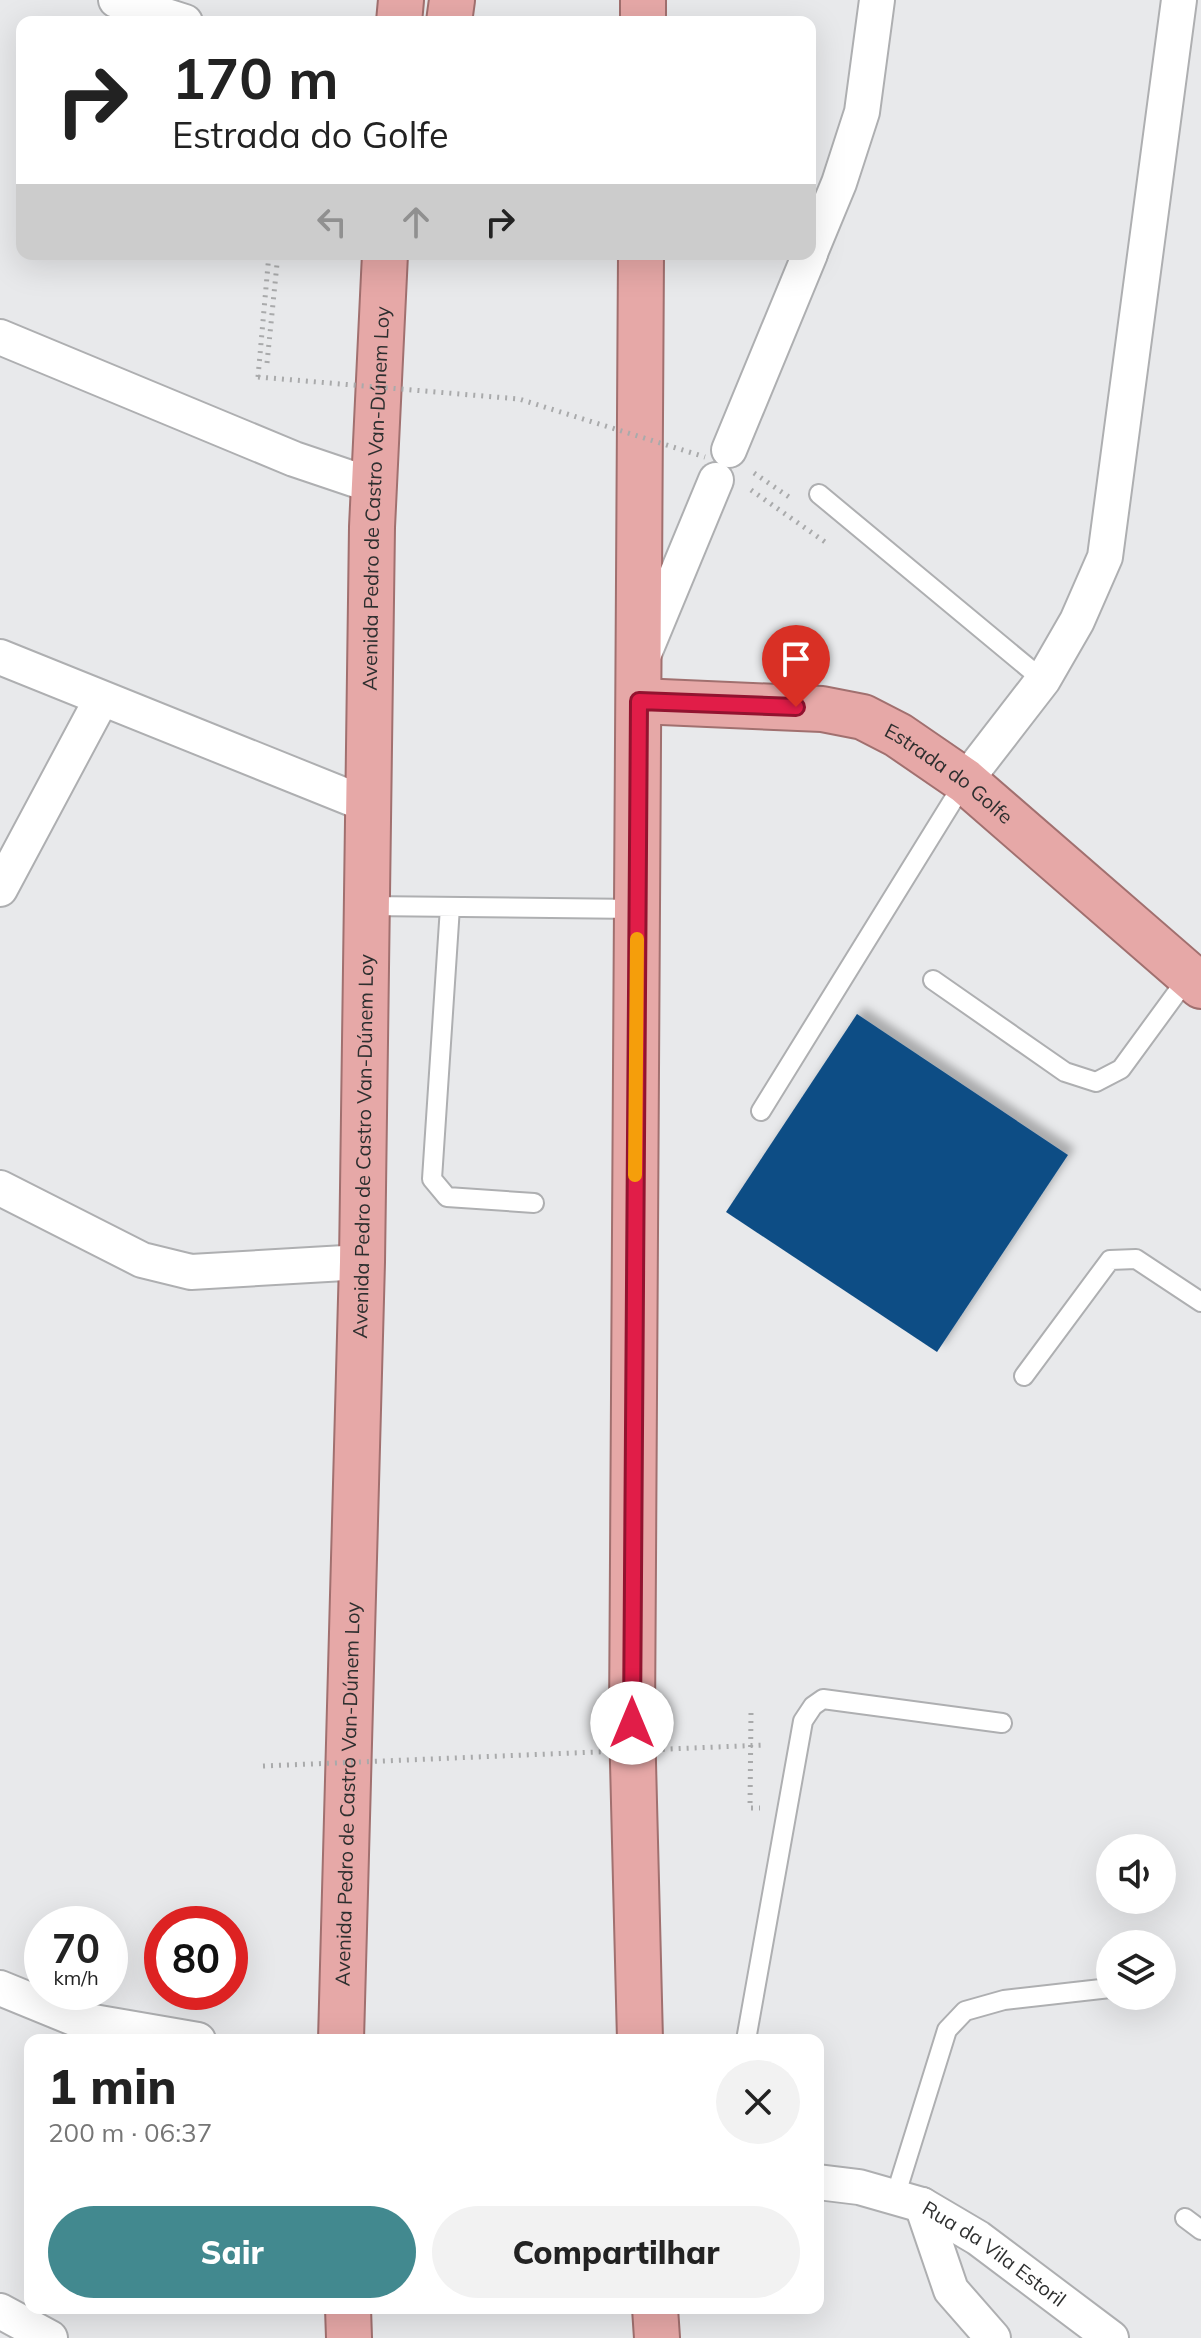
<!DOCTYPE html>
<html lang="pt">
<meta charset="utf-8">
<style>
body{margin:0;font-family:Mulish,sans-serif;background:#f2f2f2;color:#222;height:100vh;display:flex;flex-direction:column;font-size:30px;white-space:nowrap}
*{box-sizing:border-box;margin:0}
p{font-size:26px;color:#767676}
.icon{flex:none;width:44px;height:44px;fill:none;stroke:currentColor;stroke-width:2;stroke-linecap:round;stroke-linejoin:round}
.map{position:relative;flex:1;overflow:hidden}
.side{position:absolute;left:24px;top:2034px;width:800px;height:280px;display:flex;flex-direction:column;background:#fff;border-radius:16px;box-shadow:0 8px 32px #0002}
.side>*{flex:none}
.top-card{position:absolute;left:16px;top:16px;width:800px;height:244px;border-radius:16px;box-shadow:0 8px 32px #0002;background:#fff;color:#222;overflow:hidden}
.tools{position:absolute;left:1096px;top:1834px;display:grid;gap:16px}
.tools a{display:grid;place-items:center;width:80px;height:80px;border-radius:50%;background:#fff;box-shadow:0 8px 32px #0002;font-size:40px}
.speed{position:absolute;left:24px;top:1906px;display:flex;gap:16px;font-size:40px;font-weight:700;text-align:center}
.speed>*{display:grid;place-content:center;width:104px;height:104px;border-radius:50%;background:#fff;box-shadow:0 8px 32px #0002;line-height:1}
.speed small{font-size:20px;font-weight:400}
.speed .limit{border:12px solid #d22;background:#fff;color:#111}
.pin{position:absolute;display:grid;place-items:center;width:68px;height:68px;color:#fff;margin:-82px -34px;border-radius:50% 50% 50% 0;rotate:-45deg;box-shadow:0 0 8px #0007}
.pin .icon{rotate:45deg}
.me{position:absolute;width:88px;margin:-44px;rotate:0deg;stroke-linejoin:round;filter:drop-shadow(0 0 6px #0008)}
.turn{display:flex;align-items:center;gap:28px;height:168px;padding:0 24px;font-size:36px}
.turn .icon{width:104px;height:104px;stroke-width:2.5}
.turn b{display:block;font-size:56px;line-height:68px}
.lanes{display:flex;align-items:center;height:76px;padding:0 24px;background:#0003;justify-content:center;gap:40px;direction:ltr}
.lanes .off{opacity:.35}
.round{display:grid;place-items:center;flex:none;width:84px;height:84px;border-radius:42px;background:#f2f2f2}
.overview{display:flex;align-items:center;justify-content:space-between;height:136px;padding:0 24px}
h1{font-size:48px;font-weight:800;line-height:60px}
.button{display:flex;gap:16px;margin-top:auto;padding:16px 24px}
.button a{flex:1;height:92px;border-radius:48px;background:#42898f;color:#fff;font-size:32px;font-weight:800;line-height:92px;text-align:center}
.button a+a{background:#f2f2f2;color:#222}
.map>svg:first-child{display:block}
.building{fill:#0f4d85;filter:url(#shadow)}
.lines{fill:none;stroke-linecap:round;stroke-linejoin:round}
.service-casing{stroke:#aeafb1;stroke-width:22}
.minor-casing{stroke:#aeafb1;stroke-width:38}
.trunk-casing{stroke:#a1706f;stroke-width:48}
.path{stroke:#a9aaab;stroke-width:5;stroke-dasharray:2 6;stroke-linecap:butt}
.service{stroke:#fff;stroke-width:18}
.minor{stroke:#fff;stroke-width:34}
.trunk{stroke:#e6a8a7;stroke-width:44}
.path-bridge{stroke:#a9aaab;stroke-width:5;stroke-dasharray:2 6;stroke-linecap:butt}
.route-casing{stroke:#92132f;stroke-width:20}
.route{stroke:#e11d48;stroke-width:14}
.slow{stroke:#f59e0b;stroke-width:14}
.labels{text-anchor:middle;stroke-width:8;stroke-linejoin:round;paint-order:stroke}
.street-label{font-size:20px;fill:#2e2f2f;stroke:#f5f7f8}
</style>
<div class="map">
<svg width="1201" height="2338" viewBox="0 0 1201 2338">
<defs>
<filter id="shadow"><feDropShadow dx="7" dy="-7" stdDeviation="4" flood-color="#0004"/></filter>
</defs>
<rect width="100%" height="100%" fill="#e8e9eb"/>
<path class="building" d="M857,1014L1068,1155L937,1352L726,1212Z"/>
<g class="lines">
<defs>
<path id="service" d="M819,494L1043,680
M367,906L637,909
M450,907L432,1179L447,1197L534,1203
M933,980L1065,1072L1096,1082L1121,1069L1189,976
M761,1111L965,781
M1024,1376L1110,1260L1136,1259L1201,1302
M746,2040L803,1721L813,1706L823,1699L1002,1723
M895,2197L947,2030L965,2011L1004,2000L1110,1988
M1185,2218L1201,2230"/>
<g id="minor">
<path d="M116,0L185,22"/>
<path d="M810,253L839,183L862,112L877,0"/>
<path d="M0,337L294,459L374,486"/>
<path d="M729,450L810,254"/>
<path d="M643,656L716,480"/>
<path d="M0,657L368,805"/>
<path d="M965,781L1043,680L1077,621L1105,557L1179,0"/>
<path d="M0,889L101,700"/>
<path d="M0,1188L142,1260L191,1272L362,1262"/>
<path d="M0,1988L76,2019L198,2040"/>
<path id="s1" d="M818,2182L859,2187L922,2205L978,2238L1111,2338"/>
<path d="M922,2205L951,2290L993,2338"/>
<path d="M0,2311L50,2338"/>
</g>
<g id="trunk">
<path d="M399,22L401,0"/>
<path d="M449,22L452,0"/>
<path d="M643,22V0"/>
<path id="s2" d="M639,701L822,709L863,717L898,735L965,781L1201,986"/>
<path id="s3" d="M341,2040L362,1262L372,527L385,254"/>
<path d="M640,2040L632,1723L641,254"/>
<path d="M348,2308L349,2338"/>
<path d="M655,2308L657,2338"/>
</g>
</defs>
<use href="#service" class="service-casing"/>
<use href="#minor" class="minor-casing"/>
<use href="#trunk" class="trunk-casing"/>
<path class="path" d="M267,363L278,254
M258,377L269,254
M754,473L789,497
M751,490L828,544
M751,1713L750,1808H760"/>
<use href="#service" class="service"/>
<use href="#minor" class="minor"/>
<use href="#trunk" class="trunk"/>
<path class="path-bridge" d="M258,377L519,399L705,457
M263,1766L764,1745"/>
</g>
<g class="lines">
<defs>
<path id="route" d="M632,1723L639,701L796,707"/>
</defs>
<use href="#route" class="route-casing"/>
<use href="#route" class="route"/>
<path class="slow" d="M635,1175L637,939"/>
</g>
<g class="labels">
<g class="street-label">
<text dy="7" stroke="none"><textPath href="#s3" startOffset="1542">Avenida Pedro de Castro Van-Dúnem Loy</textPath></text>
<text dy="7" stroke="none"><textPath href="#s2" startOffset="328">Estrada do Golfe</textPath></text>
<text dy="7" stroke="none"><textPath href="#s3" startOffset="894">Avenida Pedro de Castro Van-Dúnem Loy</textPath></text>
<text dy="7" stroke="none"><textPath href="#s3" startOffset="246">Avenida Pedro de Castro Van-Dúnem Loy</textPath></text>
<text dy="7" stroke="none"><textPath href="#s1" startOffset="194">Rua da Vila Estoril</textPath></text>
</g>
</g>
</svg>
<div class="tools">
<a><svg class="icon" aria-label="sound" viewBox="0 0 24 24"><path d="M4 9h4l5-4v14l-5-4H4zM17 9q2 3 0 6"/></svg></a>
<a><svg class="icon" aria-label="layers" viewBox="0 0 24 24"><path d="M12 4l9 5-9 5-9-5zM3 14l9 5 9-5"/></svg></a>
</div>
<div class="speed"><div>70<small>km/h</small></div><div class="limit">80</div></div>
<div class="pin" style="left:796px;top:707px;background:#d93025"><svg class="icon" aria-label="arrive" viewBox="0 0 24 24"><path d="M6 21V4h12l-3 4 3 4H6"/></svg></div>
<svg class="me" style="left:632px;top:1723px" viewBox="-20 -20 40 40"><circle r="19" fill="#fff"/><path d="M0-13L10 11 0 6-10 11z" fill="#e11d48"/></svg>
<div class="top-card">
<div class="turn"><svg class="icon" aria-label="right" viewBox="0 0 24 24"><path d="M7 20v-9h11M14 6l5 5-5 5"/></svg><div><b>170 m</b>Estrada do Golfe</div></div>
<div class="lanes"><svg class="icon off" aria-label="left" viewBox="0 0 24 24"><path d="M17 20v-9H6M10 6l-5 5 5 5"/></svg><svg class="icon off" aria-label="ahead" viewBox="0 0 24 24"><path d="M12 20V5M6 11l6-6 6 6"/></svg><svg class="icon" aria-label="right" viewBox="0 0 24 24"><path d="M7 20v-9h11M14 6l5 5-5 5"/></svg></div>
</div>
<section class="side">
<div class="overview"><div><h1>1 min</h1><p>200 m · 06:37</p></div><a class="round"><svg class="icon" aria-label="close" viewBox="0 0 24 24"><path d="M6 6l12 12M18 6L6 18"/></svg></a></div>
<div class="button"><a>Sair</a><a>Compartilhar</a></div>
</section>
</div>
